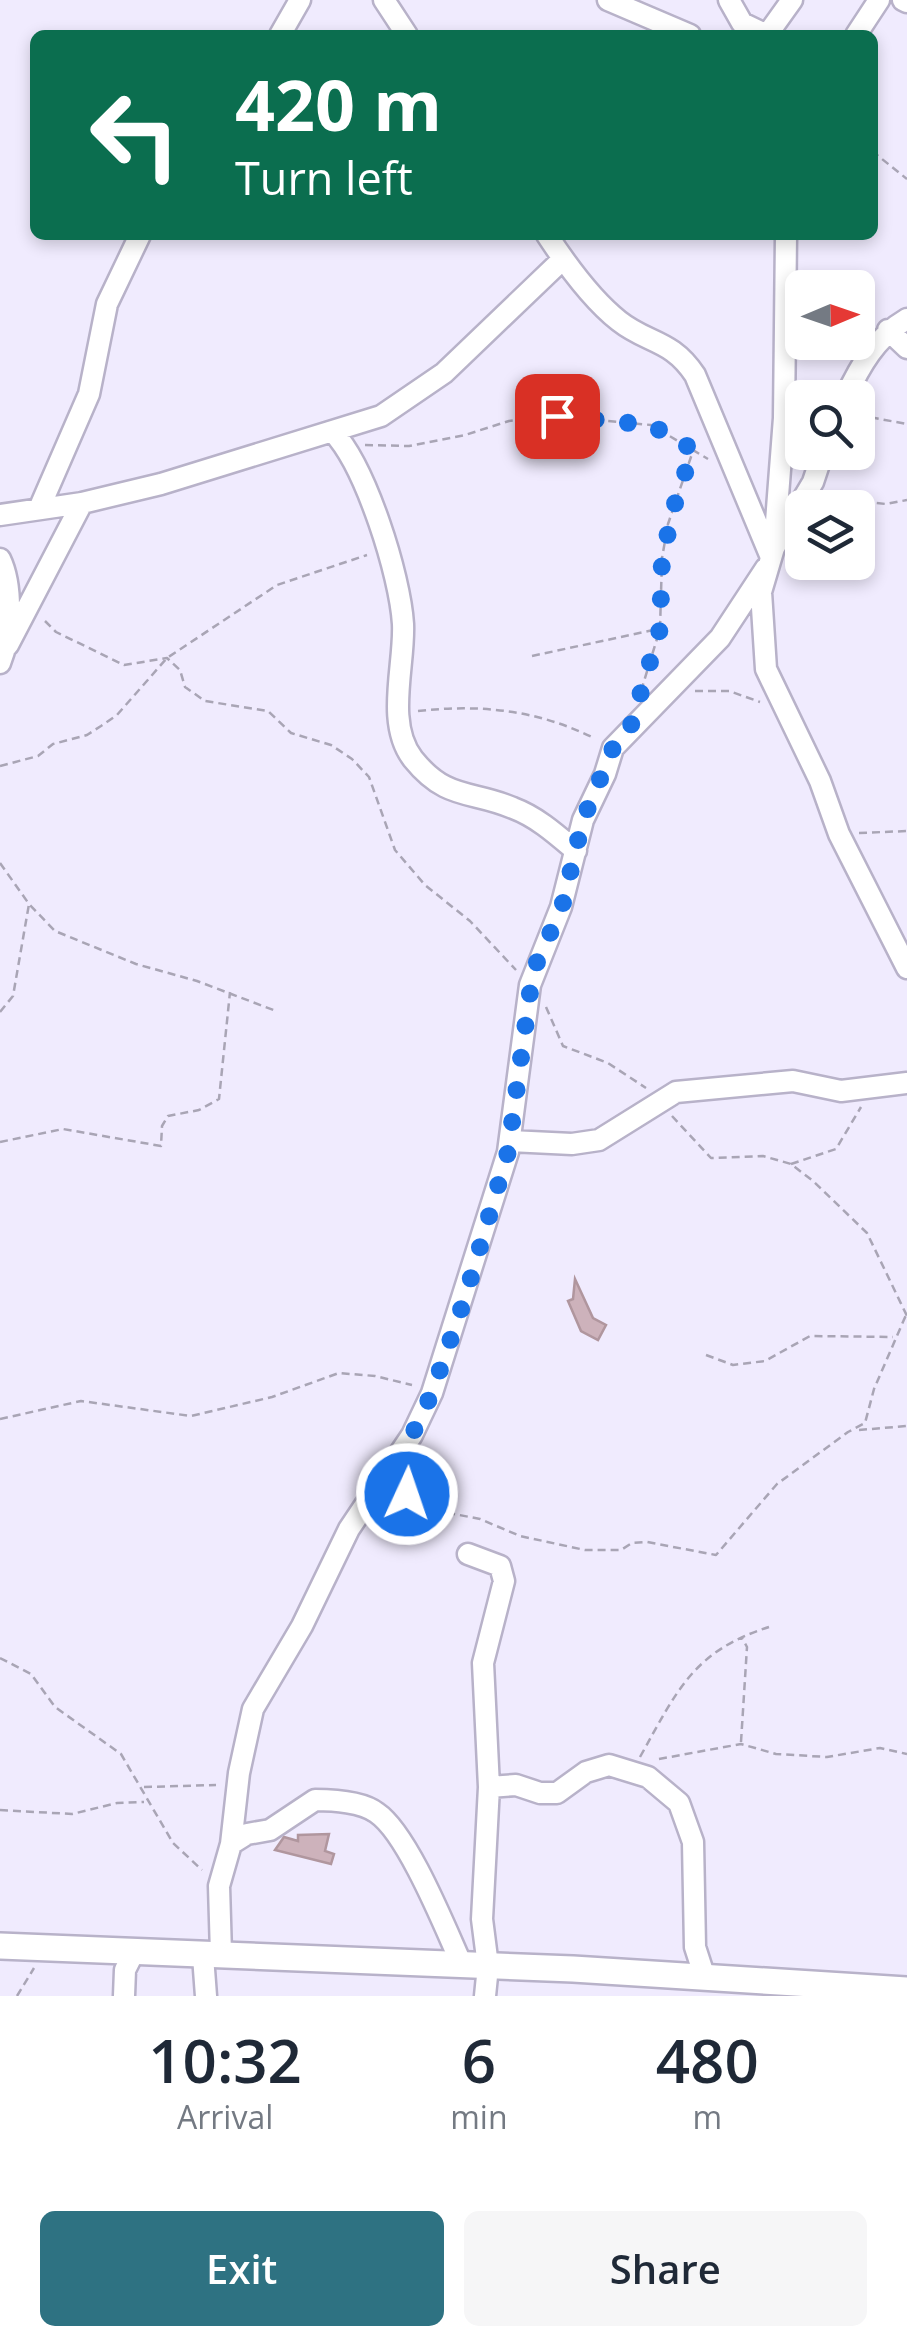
<!DOCTYPE html>
<style>
body{margin:0;font-family:"Open Sans",sans-serif;background:#f6f6f7;color:#1f2937;height:100vh;display:flex;flex-direction:column;font-size:38px;white-space:nowrap}
*{box-sizing:border-box;margin:0}
p{font-size:32px;color:#747a83}
.icon{flex:none;width:55px;height:55px;fill:none;stroke:currentColor;stroke-width:2;stroke-linecap:round;stroke-linejoin:round}
.map{position:relative;height:1996px;overflow:hidden}
.drawer{display:flex;flex-direction:column;background:#fff;flex:1}
.drawer>*{flex:none}
.hud{position:absolute;left:30px;top:30px;width:848px;height:210px;border-radius:15px;box-shadow:0 5px 15px #0003;background:#0b6e4f;color:#fff;overflow:hidden}
.needle{width:65px;rotate:88deg}
.fabs{position:absolute;left:785px;top:270px;display:grid;gap:20px}
.fabs a{display:grid;place-items:center;width:90px;height:90px;border-radius:15px;background:#fff;box-shadow:0 5px 15px #0003;font-size:50px}
.pin{position:absolute;display:grid;place-items:center;width:85px;height:85px;color:#fff;margin:-42px;border-radius:20px;box-shadow:0 5px 15px #0006}
.me{position:absolute;width:110px;margin:-55px;rotate:3deg;stroke-linejoin:round;filter:drop-shadow(0 0 8px #0008)}
.turn{display:flex;align-items:center;gap:35px;height:210px;padding:0 40px;font-size:45px}
.turn .icon{width:130px;height:130px;stroke-width:2.5}
.turn b{display:block;font-size:70px;line-height:85px}
.eta{display:flex;justify-content:space-evenly;align-items:center;height:170px;text-align:center}
.eta b{font-size:60px;font-weight:600;line-height:70px}
.cta{display:flex;gap:20px;margin-top:auto;padding:20px 40px}
.cta a{flex:1;height:115px;border-radius:15px;background:#2e7282;color:#fff;font-size:40px;font-weight:600;line-height:115px;text-align:center}
.cta a+a{background:#f6f6f7;color:#1f2937}
.map>svg:first-child{display:block}
.building{fill:#cdb2bb;stroke:#b0969e;stroke-width:2.5}
.lines{fill:none;stroke-linecap:round;stroke-linejoin:round}
.minor-casing{stroke:#b8b2c9;stroke-width:25}
.tertiary-casing{stroke:#b8b2c9;stroke-width:30}
.path{stroke:#a9a5b5;stroke-width:2.5;stroke-dasharray:8 5;stroke-linecap:butt}
.minor{stroke:#fff;stroke-width:20}
.tertiary{stroke:#fff;stroke-width:25}
.route{stroke:#1a73e8;stroke-width:18;stroke-dasharray:0 32.4}
</style>
<div class="map">
<svg width="907" height="1996" viewBox="0 0 907 1996">
<rect width="100%" height="100%" fill="#f0ebfe"/>
<path class="building" d="M575,1279L593,1318L606,1325L598,1340L581,1331L568,1301L573,1299Z
M329,1834L325,1851L334,1854L331,1864L275,1850L284,1837L298,1841V1835Z"/>
<g class="lines">
<defs>
<path id="minor" d="M384,0L407,35
M608,0L690,35
M729,0L742,23L767,35L792,0
M903,0L907,2
M280,35L300,0
M856,35L879,0
M547,235C566,264 591,299 619,321C648,344 671,339 695,375L770,555
M786,235L784,418L774,548L761,592L766,669L820,781L839,834L907,968
M888,330L907,348
M845,398C860,366 876,337 907,319
M333,432C366,467 400,575 403,624C405,665 385,723 413,759C447,801 471,790 513,808C537,817 556,834 576,851
M39,509L89,394L107,304L140,235
M0,515L82,503L161,484L381,416L444,373L563,259
M774,548L813,482L823,452
M0,559C13,586 11,636 0,663
M8,645L82,503
M510,1141L572,1144L599,1140L676,1092L793,1081L841,1091L907,1083
M468,1554L500,1566L504,1581L483,1663L489,1787L482,1919L488,1966L485,1996
M489,1787L516,1785L540,1793H557L586,1772L609,1765L648,1777L679,1803L693,1842L695,1947L705,1978
M231,1844L247,1834L270,1830L315,1800C333,1800 363,1802 377,1813C408,1834 446,1930 462,1965
M221,1954L219,1886L231,1844L239,1773L253,1709L302,1626L349,1529L412,1435L432,1393L508,1152L530,985L561,907L583,820L605,774L613,748L720,638L766,568
M203,1956L206,1996
M124,1996L125,1970L135,1950"/>
<path id="tertiary" d="M0,1946L573,1969L907,1990"/>
</defs>
<use href="#minor" class="minor-casing"/>
<use href="#tertiary" class="tertiary-casing"/>
<path class="path" d="M872,151L907,179
M858,415L907,424
M365,445L409,446L465,435L509,421L557,416L651,425L708,459
M825,498L886,504L907,500
M45,621L56,632L124,665L167,658L180,670L185,687L205,701L268,711L291,733L331,745L352,759L369,777L395,850L425,885L470,921L516,970
M532,656L658,629
M641,691L660,629L662,558L668,524L693,451
M695,691H729L760,702
M418,711C481,704 537,710 594,738
M0,766L38,756L53,744L87,735L101,726L117,715L167,658L277,585L367,555
M859,833L907,831
M0,863L29,904L55,931L136,964L197,981L276,1011
M546,1007L563,1046L608,1063L646,1088
M0,1012L13,996L29,904
M672,1116L711,1158L763,1156L791,1164L813,1181L867,1233L907,1316
M0,1142L63,1129L161,1146L162,1126L168,1116L199,1110L219,1099L230,992
M791,1164L836,1149L861,1107
M706,1355L733,1365L765,1361L810,1336L893,1337
M0,1419L81,1401L191,1416L272,1397L339,1373L375,1376L412,1385
M859,1430L907,1426
M408,1476L407,1495L418,1507L480,1519L520,1536L585,1550H621L632,1543L647,1542L716,1555L777,1484L848,1432L865,1423L874,1389L906,1315
M0,1658L31,1674L55,1707L121,1754L173,1843L202,1870
M741,1742L747,1647L742,1638
M640,1757C677,1691 693,1651 769,1627
M659,1759L741,1744L776,1754L827,1757L880,1748L907,1754
M144,1787L216,1785
M0,1810L72,1814L117,1803L144,1802
M17,1996L34,1968"/>
<use href="#minor" class="minor"/>
<use href="#tertiary" class="tertiary"/>
</g>
<g class="lines">
<path class="route" d="M407,1494L412,1435L432,1393L465,1298L508,1152L533,971L562,907L583,820L613,748L628,735L660,629L662,558L678,491L694,450L651,425L557,416"/>
</g>
</svg>
<div class="fabs">
<a><svg class="needle" viewBox="-14 -14 28 28"><path d="M0-13l5 13h-10z" fill="#e53935"/><path d="M0 13l5-13h-10z" fill="#747a83"/></svg></a>
<a><svg class="icon" aria-label="search" viewBox="0 0 24 24"><circle cx="10" cy="10" r="6"/><path d="M15 15l6 6"/></svg></a>
<a><svg class="icon" aria-label="layers" viewBox="0 0 24 24"><path d="M12 4l9 5-9 5-9-5zM3 14l9 5 9-5"/></svg></a>
</div>
<div class="pin" style="left:557px;top:416px;background:#d93025"><svg class="icon" aria-label="arrive" viewBox="0 0 24 24"><path d="M6 21V4h12l-3 4 3 4H6"/></svg></div>
<svg class="me" style="left:407px;top:1494px" viewBox="-20 -20 40 40"><circle r="17" fill="#1a73e8" stroke="#fff" stroke-width="3"/><path d="M0-11L8 9 0 5-8 9z" fill="#fff"/></svg>
<div class="hud">
<div class="turn"><svg class="icon" aria-label="left" viewBox="0 0 24 24"><path d="M17 20v-9H6M10 6l-5 5 5 5"/></svg><div><b>420 m</b>Turn left</div></div>
</div>
</div>
<section class="drawer">
<div class="eta">
<div><b>10:32</b><p>Arrival</p></div>
<div><b>6</b><p>min</p></div>
<div><b>480</b><p>m</p></div>
</div>
<div class="cta"><a>Exit</a><a>Share</a></div>
</section>
